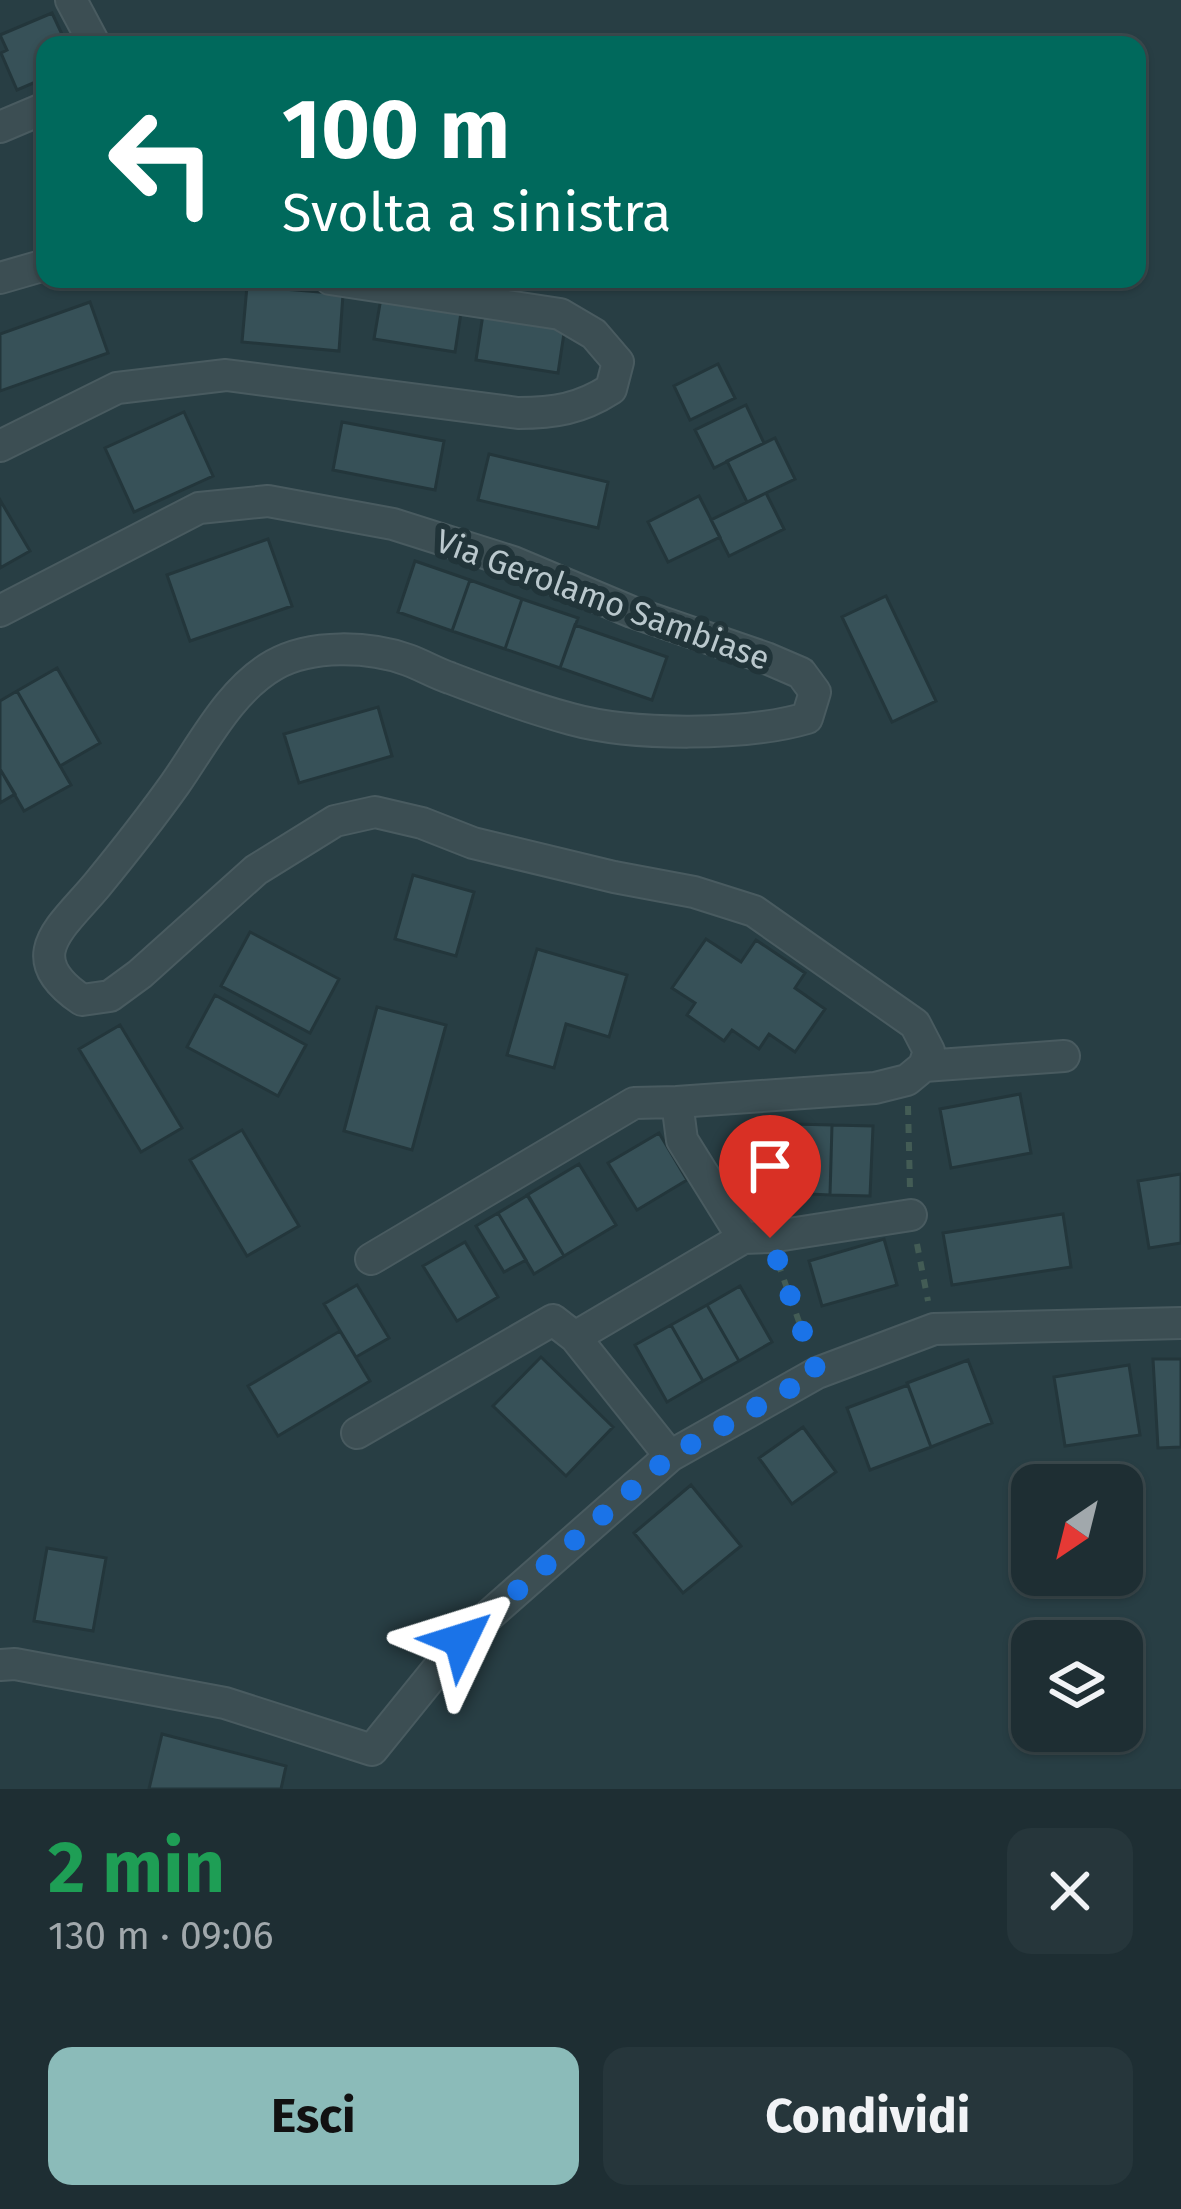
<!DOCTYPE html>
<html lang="it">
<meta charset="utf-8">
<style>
body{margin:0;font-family:"Fira Sans",sans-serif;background:#26363b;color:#f1f3f6;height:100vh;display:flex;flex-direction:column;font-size:45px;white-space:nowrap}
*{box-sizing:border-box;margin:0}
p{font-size:39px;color:#a1a8ac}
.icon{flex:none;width:66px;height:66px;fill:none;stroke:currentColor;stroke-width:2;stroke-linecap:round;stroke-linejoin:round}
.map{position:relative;height:1789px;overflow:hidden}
.side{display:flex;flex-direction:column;background:#1e2e33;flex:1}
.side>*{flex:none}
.hud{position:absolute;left:36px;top:36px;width:1110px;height:252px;border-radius:24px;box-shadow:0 3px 9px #0004,0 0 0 3px #3c4a4e;background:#00695c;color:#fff;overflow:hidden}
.needle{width:78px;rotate:215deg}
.tools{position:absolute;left:1011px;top:1464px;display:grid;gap:24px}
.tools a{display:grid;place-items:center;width:132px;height:132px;border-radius:24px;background:#1e2e33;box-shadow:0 3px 9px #0004,0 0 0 3px #3c4a4e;font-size:60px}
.pin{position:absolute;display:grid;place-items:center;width:102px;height:102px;color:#fff;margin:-123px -51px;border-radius:50% 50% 50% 0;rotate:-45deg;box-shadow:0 0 12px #0007}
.pin .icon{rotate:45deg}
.me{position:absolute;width:132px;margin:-66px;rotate:49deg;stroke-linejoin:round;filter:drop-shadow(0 0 9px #0008)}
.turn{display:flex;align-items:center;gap:42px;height:252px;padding:0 48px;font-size:54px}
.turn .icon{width:156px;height:156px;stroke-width:2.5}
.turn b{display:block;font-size:84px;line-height:102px}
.round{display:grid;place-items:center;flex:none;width:126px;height:126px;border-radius:24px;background:#26363b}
.overview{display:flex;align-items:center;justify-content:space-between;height:204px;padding:0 48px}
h1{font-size:72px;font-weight:700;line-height:90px;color:#1e9e55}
.cta{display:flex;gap:24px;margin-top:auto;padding:24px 48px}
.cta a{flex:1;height:138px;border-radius:24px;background:#8bbbb9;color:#111;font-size:48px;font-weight:700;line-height:138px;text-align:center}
.cta a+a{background:#26363b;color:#f1f3f6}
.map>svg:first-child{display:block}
.building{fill:#375158;stroke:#23363b;stroke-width:3}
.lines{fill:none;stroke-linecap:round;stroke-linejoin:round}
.minor-casing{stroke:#495b60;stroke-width:34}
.path{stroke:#435c55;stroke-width:6;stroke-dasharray:9 9;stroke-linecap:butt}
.minor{stroke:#3c4e53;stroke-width:30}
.route{stroke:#1a73e8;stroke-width:21;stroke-dasharray:0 37.8}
.labels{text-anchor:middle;stroke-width:12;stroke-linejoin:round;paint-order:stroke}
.street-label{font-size:33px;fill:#bac8cd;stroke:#213439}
</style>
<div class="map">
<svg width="1181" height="1789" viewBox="0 0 1181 1789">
<rect width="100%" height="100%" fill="#283e44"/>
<path class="building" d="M52,13L67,45H45V78L17,90L1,53L7,50L0,35Z
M247,286L343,294L339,351L242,342Z
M382,292L462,306L455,352L374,339Z
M90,302L108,353L0,391V334Z
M484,308L566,320L558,373L476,360Z
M718,364L735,398L690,420L674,386Z
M746,405L764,443L714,468L695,430Z
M184,412L213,476L134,512L105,448Z
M342,422L444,441L435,490L333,470Z
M775,438L795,479L747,502L727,461Z
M489,454L608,482L598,528L478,500Z
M766,493L784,529L729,556L711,520Z
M699,496L720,537L668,562L648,522Z
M0,500L30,551L0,568Z
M268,539L292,606L190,641L167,575Z
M415,561L470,580L452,631L398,612Z
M470,580L522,599L505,649L452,631Z
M886,596L936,701L892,722L842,617Z
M522,599L578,618L560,668L505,649Z
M575,625L667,657L652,700L560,668Z
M57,668L100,743L60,766L17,691Z
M17,691L71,785L24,811L0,769V701Z
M378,707L392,756L299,783L284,734Z
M0,769L15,794L0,803Z
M413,875L474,892L456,956L395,939Z
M250,932L339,979L310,1033L221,986Z
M706,939L741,962L756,940L805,973L795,988L825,1009L795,1052L769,1034L759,1049L732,1030L724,1041L687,1015L695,1003L672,988Z
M537,949L627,975L609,1037L566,1024L554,1068L507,1055Z
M215,995L306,1045L278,1096L187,1047Z
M377,1007L446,1025L412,1150L344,1131Z
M120,1025L182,1128L141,1152L79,1049Z
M1020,1094L1031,1153L951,1168L940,1109Z
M755,1121L792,1122L789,1193L753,1192Z
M792,1124L832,1125L830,1195L789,1193Z
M832,1125L873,1126L870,1196L830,1195Z
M242,1130L299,1226L247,1256L190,1160Z
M659,1133L687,1180L637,1210L608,1163Z
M579,1164L616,1225L564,1256L527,1195Z
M1181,1174V1243L1149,1248L1138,1181Z
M528,1195L564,1256L534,1274L498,1213Z
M498,1213L526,1260L504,1272L476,1226Z
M1063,1214L1071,1267L952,1285L943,1233Z
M884,1239L897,1285L822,1306L809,1261Z
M465,1242L498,1297L457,1321L423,1266Z
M357,1285L389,1338L356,1357L324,1304Z
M740,1286L772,1342L739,1361L707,1305Z
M707,1305L739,1361L703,1381L671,1325Z
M671,1325L703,1381L667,1402L635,1345Z
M340,1331L370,1381L278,1436L248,1386Z
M541,1357L613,1427L566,1476L493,1406Z
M1153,1359H1181V1447L1158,1448Z
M968,1360L992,1423L931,1447L907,1383Z
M1129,1365L1140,1435L1065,1446L1054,1377Z
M908,1385L931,1447L870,1470L847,1408Z
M803,1427L836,1472L792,1504L759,1458Z
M691,1485L741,1546L683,1593L634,1533Z
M47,1548L106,1558L93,1631L34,1621Z
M162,1734L286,1766L281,1789H149Z"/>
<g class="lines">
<defs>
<path id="minor" d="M71,0L95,45
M0,127L45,108
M0,278L45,265
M0,446L117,388L226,375L518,413C554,413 580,409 611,389L618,362L594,334L560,314L330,279
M0,611L199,508L268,501L393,524L513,562L632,612L766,658L801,673L815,692L807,718C746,736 632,736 571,719C530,708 489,693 450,678C435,673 422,665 408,660C369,646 311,644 274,665C230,690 203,744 175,784C150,819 124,852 97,885C61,928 18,957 82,1000L110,996L140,974L256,870L335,821L375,812L422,823L473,843L614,877L694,892L754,911L915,1024L929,1051L924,1066
M924,1066L1064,1056
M743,1238L770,1237L911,1215
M371,1259L634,1103L677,1102
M357,1433L553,1320L575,1337
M670,1456L575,1337L743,1238L682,1140L677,1102L875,1088L907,1080L924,1066
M0,1665L15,1664L225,1703L372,1750L461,1640L670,1456L817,1373L934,1329L1181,1323"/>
</defs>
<use href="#minor" class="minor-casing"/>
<path class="path" d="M908,1106L910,1189
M917,1244L928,1301
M778,1263L808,1347"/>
<use href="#minor" class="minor"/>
</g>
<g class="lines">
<path class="route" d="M461,1640L670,1456L817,1373L770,1238"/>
</g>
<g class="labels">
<g class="street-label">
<text transform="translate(603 599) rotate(20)" y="12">Via Gerolamo Sambiase</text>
</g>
</g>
</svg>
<div class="tools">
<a><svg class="needle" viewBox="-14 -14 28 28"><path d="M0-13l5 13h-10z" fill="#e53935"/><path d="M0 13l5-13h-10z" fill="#a1a8ac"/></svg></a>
<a><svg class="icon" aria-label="layers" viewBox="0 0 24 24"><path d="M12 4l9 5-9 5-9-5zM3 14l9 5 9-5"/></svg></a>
</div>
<div class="pin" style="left:770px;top:1238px;background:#d93025"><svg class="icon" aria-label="arrive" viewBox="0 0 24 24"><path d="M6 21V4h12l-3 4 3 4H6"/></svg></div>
<svg class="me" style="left:461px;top:1640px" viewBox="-20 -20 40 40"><path d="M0-17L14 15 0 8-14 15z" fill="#1a73e8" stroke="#fff" stroke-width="4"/></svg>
<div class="hud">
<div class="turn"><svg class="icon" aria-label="left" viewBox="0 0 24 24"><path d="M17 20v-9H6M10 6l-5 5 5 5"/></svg><div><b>100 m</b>Svolta a sinistra</div></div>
</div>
</div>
<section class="side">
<div class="overview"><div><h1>2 min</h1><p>130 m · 09:06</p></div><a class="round"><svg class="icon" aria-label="close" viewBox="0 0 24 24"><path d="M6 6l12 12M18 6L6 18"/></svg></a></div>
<div class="cta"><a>Esci</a><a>Condividi</a></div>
</section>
